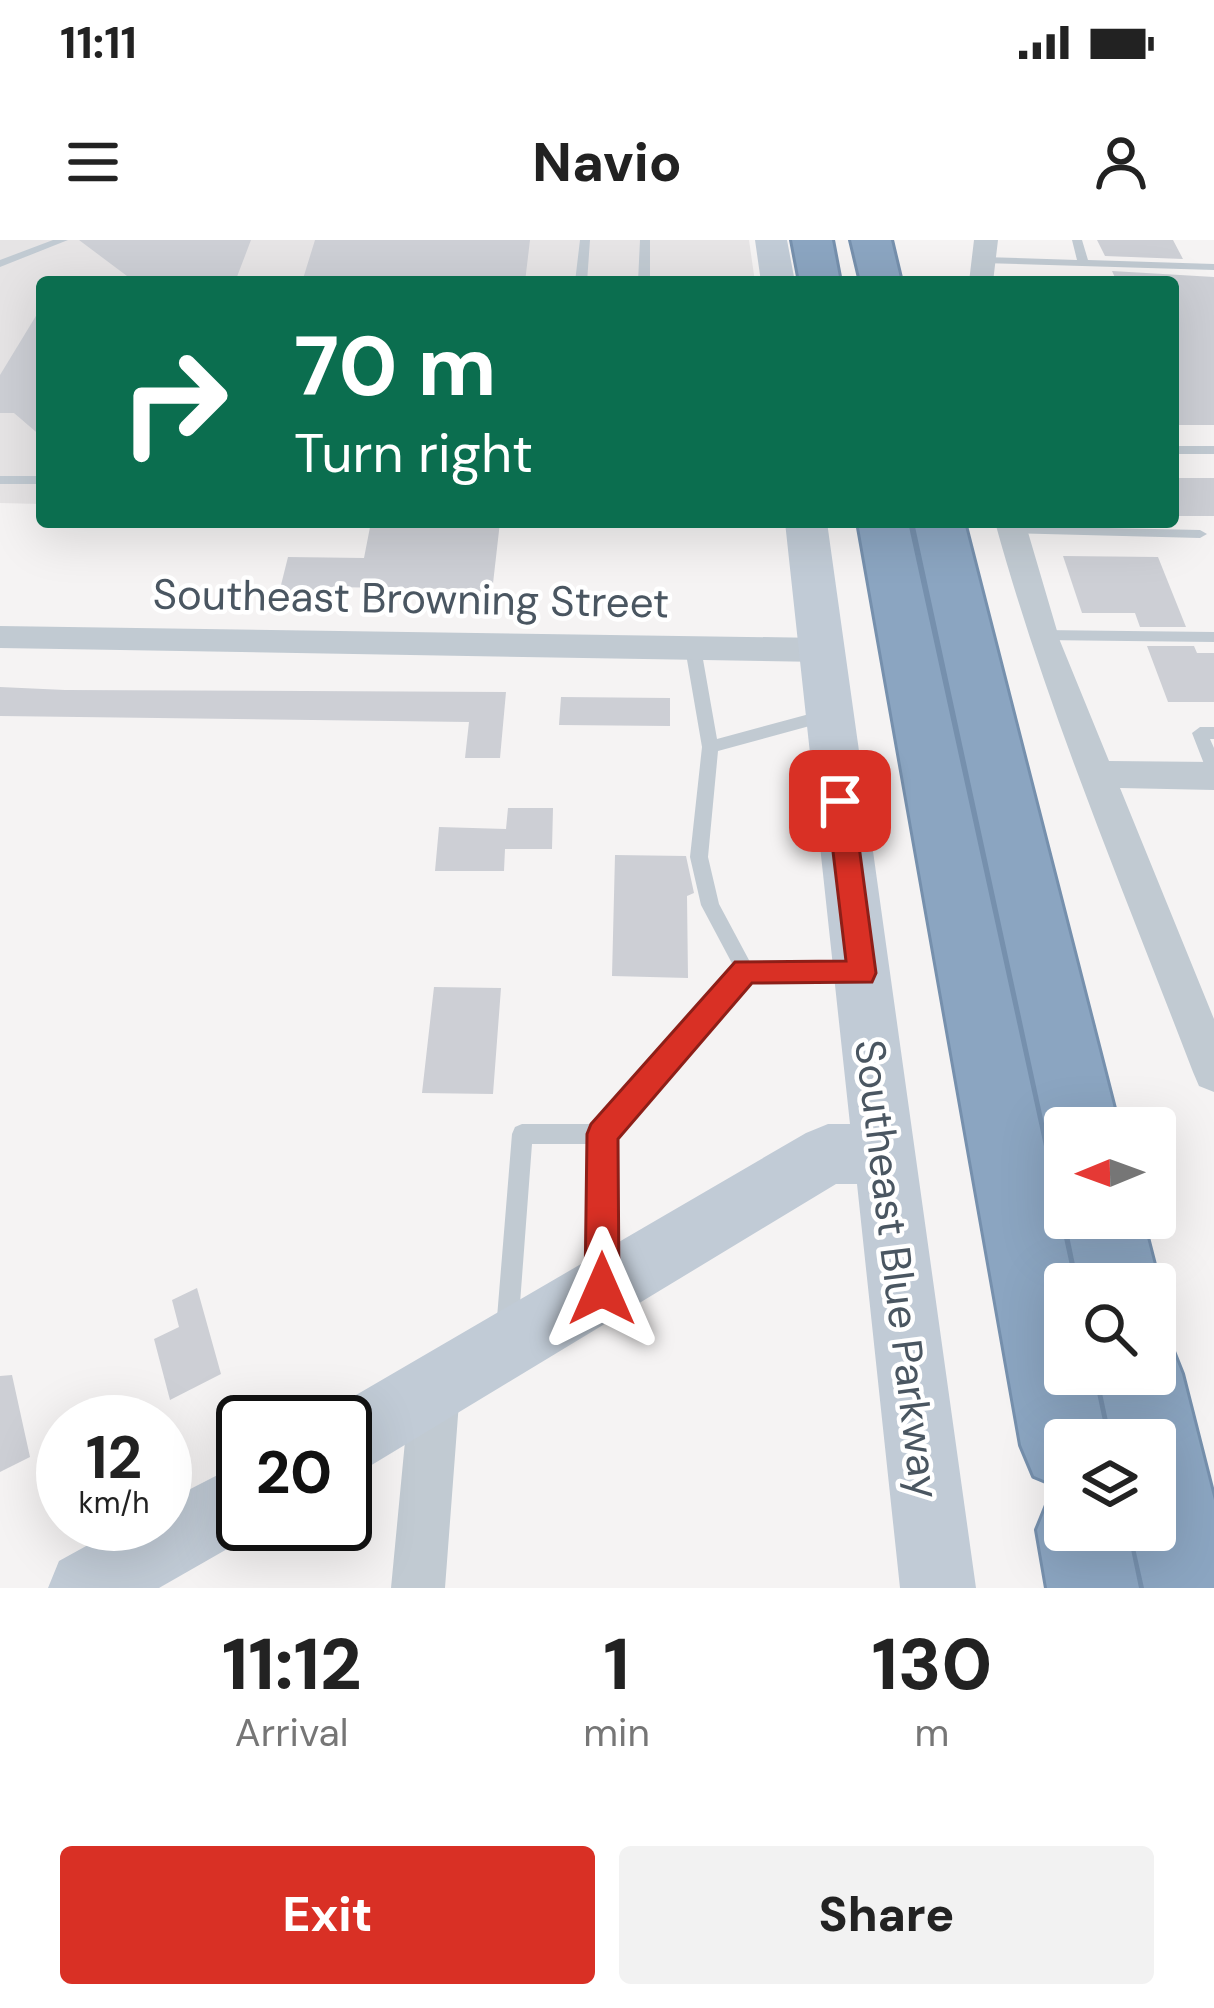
<!DOCTYPE html>
<style>
body{margin:0;font-family:"DM Sans",sans-serif;background:#f2f2f2;color:#222;height:100vh;display:flex;flex-direction:column;font-size:45px;white-space:nowrap}
*{box-sizing:border-box;margin:0}
p{font-size:39px;color:#767676}
.icon{flex:none;width:66px;height:66px;fill:none;stroke:currentColor;stroke-width:2;stroke-linecap:round;stroke-linejoin:round}
.map{position:relative;height:1348px;overflow:hidden}
.drawer{display:flex;flex-direction:column;background:#fff;flex:1}
.drawer>*{flex:none}
.banner{position:absolute;left:36px;top:36px;width:1143px;height:252px;border-radius:12px;box-shadow:0 12px 48px #0002;background:#0b6e4f;color:#fff;overflow:hidden}
.needle{width:78px;rotate:269deg}
.controls{position:absolute;left:1044px;top:867px;display:grid;gap:24px}
.controls a{display:grid;place-items:center;width:132px;height:132px;border-radius:12px;background:#fff;box-shadow:0 12px 48px #0002;font-size:60px}
.speed{position:absolute;left:36px;top:1155px;display:flex;gap:24px;font-size:60px;font-weight:700;text-align:center}
.speed>*{display:grid;place-content:center;width:156px;height:156px;border-radius:50%;background:#fff;box-shadow:0 12px 48px #0002;line-height:1}
.speed small{font-size:30px;font-weight:400}
.speed .limit{border:6px solid #111;border-radius:18px;background:#fff;color:#111}
.pin{position:absolute;display:grid;place-items:center;width:102px;height:102px;color:#fff;margin:-51px;border-radius:24px;box-shadow:0 6px 18px #0006}
.me{position:absolute;width:132px;margin:-66px;rotate:0deg;stroke-linejoin:round;filter:drop-shadow(0 0 9px #0008)}
.turn{display:flex;align-items:center;gap:42px;height:252px;padding:0 60px;font-size:54px}
.turn .icon{width:156px;height:156px;stroke-width:2.5}
.turn b{display:block;font-size:84px;line-height:102px}
.eta{display:flex;justify-content:space-evenly;align-items:center;height:204px;text-align:center}
.eta b{font-size:72px;font-weight:800;line-height:84px}
.action{display:flex;gap:24px;margin-top:auto;padding:24px 60px}
.action a{flex:1;height:138px;border-radius:12px;background:#d93025;color:#fff;font-size:48px;font-weight:800;line-height:138px;text-align:center}
.action a+a{background:#f2f2f2;color:#222}
.status{display:flex;justify-content:space-between;align-items:center;height:84px;padding:0 60px;background:#fff;direction:ltr}
.status svg{height:33px;fill:currentColor}
header{display:flex;justify-content:space-between;align-items:center;height:156px;padding:0 60px;background:#fff;font-size:54px;font-weight:800}
.map>svg:first-child{display:block}
.education{fill:#e6e4e5}
.building{fill:#cdcfd5}
.lines{fill:none;stroke-linecap:round;stroke-linejoin:round}
.highway-casing{stroke:#7690ad;stroke-width:6}
.lane{fill:#c1cad2;fill-rule:evenodd}
.street{fill:#c1cad2;fill-rule:evenodd}
.secondary{fill:#c1cbd6;fill-rule:evenodd}
.highway{fill:#8ba5c1;fill-rule:evenodd}
.route{fill:#d93025;stroke:#8d1f18;stroke-width:3}
.labels{text-anchor:middle;stroke-width:9;stroke-linejoin:round;paint-order:stroke}
.street-label{font-size:42px;fill:#4a5661;stroke:#fff}
</style>
<div class="status"><b>11:11</b><svg viewBox="0 0 49 12"><path d="M0 12V9h3v3zM5 12V6h3v6zM10 12V3h3v9zM15 12V0h3v12zM26 1h20v11H26zM47 4h2v5h-2z"/></svg></div>
<header><svg class="icon" aria-label="menu" viewBox="0 0 24 24"><path d="M4 6h16M4 12h16M4 18h16"/></svg>Navio<svg class="icon" aria-label="person" viewBox="0 0 24 24"><circle cx="12" cy="8" r="4"/><path d="M4 21q1-7 8-7t8 7"/></svg></header>
<div class="map">
<svg width="1214" height="1348" viewBox="0 0 1214 1348">
<rect width="100%" height="100%" fill="#f5f3f3"/>
<path class="education" d="M0,0H749L755,42H42V264L0,263Z"/>
<path class="building" d="M79,0H251L235,42H135Z
M315,0H530L525,42H302Z
M1097,0H1173L1183,19L1105,16Z
M1112,31L1214,37V185H1173V42H1117Z
M42,66V197L14,173H0V135Z
M1173,238H1214V276H1173Z
M371,282H500L491,361L452,360L453,349L330,347L329,353H279L288,317L364,318Z
M1063,316L1158,317L1186,387H1140L1135,373H1082Z
M1147,406H1194L1197,413H1214V462H1168Z
M0,447L65,450L506,452L500,518H465L469,482L0,476Z
M561,457L670,458V486L559,485Z
M508,568H553L552,609H505L504,631H435L439,587L506,589Z
M615,615L686,616L694,653L687,656L688,738L612,736Z
M434,747L501,748L493,854L422,853Z
M197,1048L221,1134L170,1160L154,1099L179,1087L172,1060Z
M12,1135L30,1217L0,1232V1136Z"/>
<g class="lines">
<defs>
<path id="highway" d="M792,0H832L840,42H800Z
M851,0H891L901,42H861Z
M858,282H908L1074,1044H1065V1134H1093L1107,1200H1065V1249L1034,1236L1021,1205Z
M914,282H964L1119,888H1065V917L1056,913L1045,888Z
M1065,976L1142,978L1159,1044L1155,1055V1044H1079Z
M1155,1098L1170,1104L1182,1134L1214,1260V1348H1144L1131,1290H1155V1200H1112L1098,1134H1155Z
M1065,1252V1290H1127L1139,1348H1047L1037,1290L1050,1258Z"/>
</defs>
<use href="#highway" class="highway-casing"/>
<path class="lane" d="M53,0H68L0,27V20Z
M580,0H590L587,42H575Z
M640,0H650V42H638Z
M1072,0H1082L1088,20L1214,24V30L983,23L978,20L983,17L1077,20Z
M1173,206H1214V214H1173Z
M0,236H42V244H0Z
M1012,286L1200,290L1207,294L1200,298L1007,293L1005,290Z
M1041,390L1214,392V402L1041,400L1034,395Z
M693,403L701,408L717,499L828,469L836,475L828,481L718,511L708,617L719,664L750,722L859,725L866,727L868,733L866,739L859,741L749,738L612,897L613,1033L610,1041L602,1044L594,1041L591,1033L592,904H532L518,1090L515,1098L507,1101L499,1098L496,1090L512,894L515,887L522,884H597L735,729L701,665L690,617L702,507L685,408Z
M1200,487H1214V499H1210L1214,508V535L1206,529L1192,493Z"/>
<path class="street" d="M974,0H998L993,42H969Z
M995,282H1025L1060,401L1109,521L1214,522V550L1120,548L1214,779V852L1199,846L1193,832C1123,649 1047,471 995,282Z
M0,386L822,398L834,402L838,410L834,418L822,422L0,408Z
M435,1124L453,1131L460,1149L445,1348H391L410,1149L417,1131Z"/>
<path class="secondary" d="M755,0H787L795,42H761Z
M785,282H827L976,1348H900L857,944H836L370,1226L345,1237V1182H317L320,1176L806,893L828,884H850Z
M243,1222V1284L269,1285L159,1348H48L59,1321L126,1284H165V1262Z"/>
<use href="#highway" class="highway"/>
</g>
<path class="route" d="M840,551L853,561L876,733L872,742L752,743L618,899L619,1049L614,1061L602,1066L590,1061L585,1049L587,894L591,884L735,722L846,721L827,561Z"/>
<g class="labels">
<g class="street-label">
<text transform="translate(411 358) rotate(1)" y="15">Southeast Browning Street</text>
<text transform="translate(898 1029) rotate(83)" y="15">Southeast Blue Parkway</text>
</g>
</g>
</svg>
<div class="controls">
<a><svg class="needle" viewBox="-14 -14 28 28"><path d="M0-13l5 13h-10z" fill="#e53935"/><path d="M0 13l5-13h-10z" fill="#767676"/></svg></a>
<a><svg class="icon" aria-label="search" viewBox="0 0 24 24"><circle cx="10" cy="10" r="6"/><path d="M15 15l6 6"/></svg></a>
<a><svg class="icon" aria-label="layers" viewBox="0 0 24 24"><path d="M12 4l9 5-9 5-9-5zM3 14l9 5 9-5"/></svg></a>
</div>
<div class="speed"><div>12<small>km/h</small></div><div class="limit">20</div></div>
<div class="pin" style="left:840px;top:561px;background:#d93025"><svg class="icon" aria-label="arrive" viewBox="0 0 24 24"><path d="M6 21V4h12l-3 4 3 4H6"/></svg></div>
<svg class="me" style="left:602px;top:1049px" viewBox="-20 -20 40 40"><path d="M0-17L14 15 0 8-14 15z" fill="#d93025" stroke="#fff" stroke-width="4"/></svg>
<div class="banner">
<div class="turn"><svg class="icon" aria-label="right" viewBox="0 0 24 24"><path d="M7 20v-9h11M14 6l5 5-5 5"/></svg><div><b>70 m</b>Turn right</div></div>
</div>
</div>
<section class="drawer">
<div class="eta">
<div><b>11:12</b><p>Arrival</p></div>
<div><b>1</b><p>min</p></div>
<div><b>130</b><p>m</p></div>
</div>
<div class="action"><a>Exit</a><a>Share</a></div>
</section>
